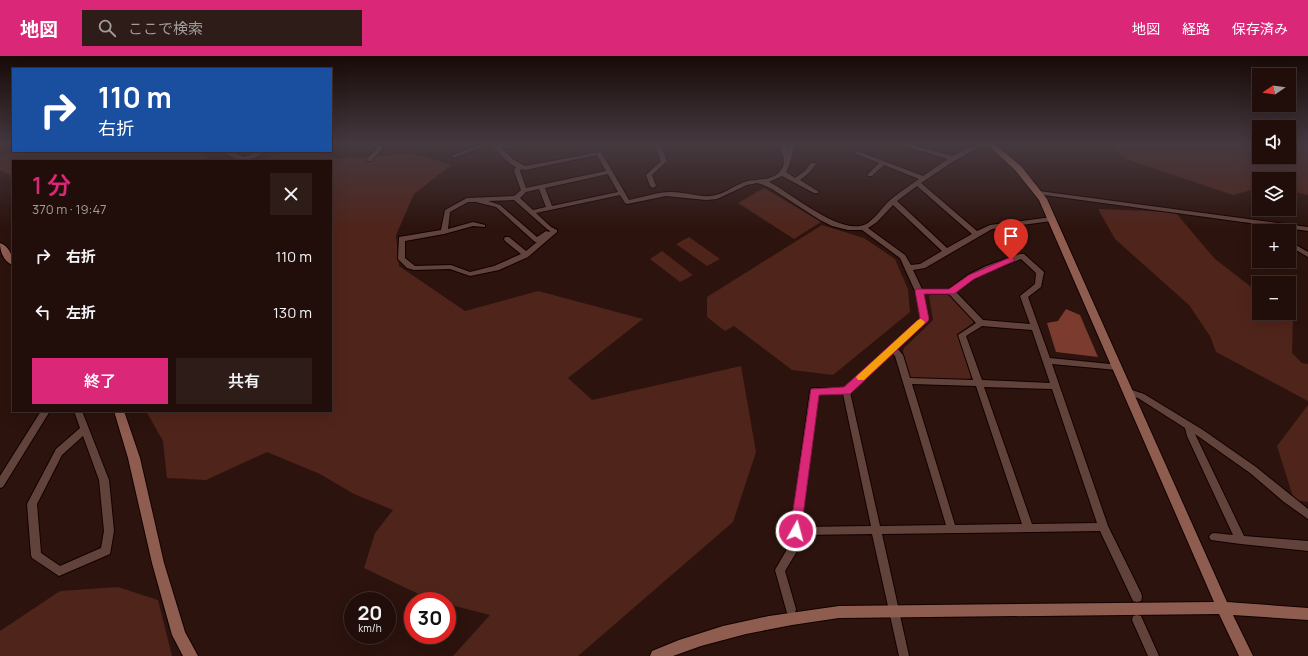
<!DOCTYPE html>
<html lang="ja">
<meta charset="utf-8">
<style>
body{margin:0;font-family:Manrope,"Noto Sans JP",sans-serif;background:#2d1c18;color:#f1f3f6;height:100vh;display:flex;flex-direction:column;font-size:15px;white-space:nowrap}
*{box-sizing:border-box;margin:0}
p{font-size:13px;color:#a29c9c}
.icon{flex:none;width:22px;height:22px;fill:none;stroke:currentColor;stroke-width:2;stroke-linecap:round;stroke-linejoin:round}
.map{position:relative;flex:1;overflow:hidden}
.details{position:absolute;left:12px;top:104px;width:320px;height:252px;display:flex;flex-direction:column;background:#210e0a;border-radius:0px;box-shadow:0 4px 16px #0002,0 0 0 1px #3e2e2b}
.details>*{flex:none}
.banner{position:absolute;left:12px;top:12px;width:320px;height:84px;border-radius:0px;box-shadow:0 4px 16px #0002,0 0 0 1px #3e2e2b;background:#1a4fa0;color:#fff;overflow:hidden}
.needle{width:26px;rotate:257deg}
.fabs{position:absolute;left:1252px;top:12px;display:grid;gap:8px}
.fabs a{display:grid;place-items:center;width:44px;height:44px;border-radius:0px;background:#210e0a;box-shadow:0 4px 16px #0002,0 0 0 1px #3e2e2b;font-size:20px}
.speed{position:absolute;left:344px;top:536px;display:flex;gap:8px;font-size:20px;font-weight:700;text-align:center}
.speed>*{display:grid;place-content:center;width:52px;height:52px;border-radius:50%;background:#210e0a;box-shadow:0 4px 16px #0002,0 0 0 1px #3e2e2b;line-height:1}
.speed small{font-size:10px;font-weight:400}
.speed .limit{border:6px solid #d22;background:#fff;color:#111}
.pin{position:absolute;display:grid;place-items:center;width:34px;height:34px;color:#fff;margin:-41px -17px;border-radius:50% 50% 50% 0;rotate:-45deg;box-shadow:0 0 4px #0007}
.pin .icon{rotate:45deg}
.me{position:absolute;width:44px;margin:-22px;rotate:7deg;stroke-linejoin:round;filter:drop-shadow(0 0 3px #0008)}
.turn{display:flex;align-items:center;gap:14px;height:84px;padding:0 20px;font-size:18px}
.turn .icon{width:52px;height:52px;stroke-width:2.5}
.turn b{display:block;font-size:28px;line-height:34px}
.round{display:grid;place-items:center;flex:none;width:42px;height:42px;border-radius:0px;background:#2d1c18}
.headline{display:flex;align-items:center;justify-content:space-between;height:68px;padding:0 20px}
h1{font-size:24px;font-weight:600;line-height:30px;color:#db2777}
.cta{display:flex;gap:8px;margin-top:auto;padding:8px 20px}
.cta a{flex:1;height:46px;border-radius:0px;background:#db2777;color:#fff;font-size:16px;font-weight:600;line-height:46px;text-align:center}
.cta a+a{background:#2d1c18;color:#f1f3f6}
ul{padding:0;list-style:none}
li{display:flex;align-items:center;gap:12px;height:56px;padding:0 20px}
li div{flex:1}
li b{display:block;font-size:15px}
li em{font-style:normal}
header{display:flex;align-items:center;gap:24px;box-sizing:border-box;height:56px;padding:0 20px;background:#db2777;color:#fff}
header strong{font-size:19px}
nav{display:flex;gap:22px;margin-inline-start:auto;font-size:14px}
.search{width:280px;height:36px;background:#2d1c18;display:flex;align-items:center;gap:10px;box-sizing:border-box;padding:0 14px;border-radius:0px;color:#a29c9c;font-size:15px}
.map>svg:first-child{display:block}
.green{fill:#4f241b}
.water{fill:#7b3c2f}
.lines{fill:none;stroke-linecap:round;stroke-linejoin:round}
.street-casing{stroke:#130100;stroke-width:2}
.secondary-casing{stroke:#130100;stroke-width:2}
.street{fill:#61433c;fill-rule:evenodd}
.secondary{fill:#8f5c50;fill-rule:evenodd}
.route{fill:#db2777;stroke:#8e194d}
.slow{fill:#f59e0b}
</style>
<header>
<strong>地図</strong>
<div class="search"><svg class="icon" aria-label="search" viewBox="0 0 24 24"><circle cx="10" cy="10" r="6"/><path d="M15 15l6 6"/></svg>ここで検索</div>
<nav><a>地図</a><a>経路</a><a>保存済み</a></nav>
</header>
<div class="map">
<svg width="1308" height="600" viewBox="0 0 1308 600">
<rect width="100%" height="100%" fill="#2c130d"/>
<path class="green" d="M1108,88H1259V101H1289V88L1308,89V139L1289,135V123H1259V132L1233,139L1126,103Z
M13,94L199,95L212,105H13V121L0,114V101Z
M287,95H305L339,103L413,97L451,109L414,138L396,179L399,210L465,255L538,235L643,263L568,322L592,344L741,310L756,396L733,466L578,600H453L490,559L447,548V545L431,544L364,512L375,477L393,454L354,438L320,418L267,396L206,424L167,422L163,385L146,355H331V105H258Z
M764,132L821,166L794,183L738,147Z
M1098,153L1175,156L1215,203L1259,237V257H1283L1293,265L1292,297L1302,307L1308,308V345L1216,296L1210,280L1189,249L1115,183Z
M822,169L864,182L895,203L908,233L910,256L833,319L792,314L734,270L725,275L707,261V241Z
M689,181L720,203L707,210L676,188Z
M662,195L693,219L680,226L650,203Z
M931,238H947L951,240L974,264L973,267L957,278L971,321L969,324L913,322L910,320L903,296L904,292L933,264L929,240Z
M1308,349V446L1294,444L1277,390Z
M118,531L158,544L172,600H0V575L60,535Z"/>
<path class="water" d="M1066,253L1080,259L1098,301L1056,296L1047,267L1058,265Z"/>
<g class="lines">
<defs>
<path id="street" d="M373,88H379L383,92L371,105H367V103L377,92Z
M482,88H489L456,101L454,102L451,100Z
M490,88H496L499,89L525,88L522,90L502,92L514,104L525,110L601,96L629,144C643,141 657,136 671,136C685,136 698,141 711,140C723,139 732,131 742,127C755,121 772,127 781,114C787,106 782,98 780,90L781,88H787V95L789,88H795L789,110L786,116L795,122L805,115L811,107H815L816,108L809,117L800,124L819,136L818,137H814L782,120L769,126C792,137 843,183 868,167C876,161 882,152 889,145C898,137 909,130 919,123L884,109L872,120H868V118L879,107L856,98V96H860L923,120L948,103L900,89L899,88H907L953,100C964,94 974,88 988,88L987,89L978,92L958,103L957,104L954,105L921,127L977,175L990,169L1052,161L1055,163L1052,165L992,173L925,212L913,214L922,233H949L968,219L986,210L1020,198H1024L1044,216L1041,231L1028,241L1050,302L1120,309L1121,311L1120,313L1117,314L1052,308L1108,470L1141,537L1142,541L1141,545L1137,546L1133,545L1100,475L882,478L909,600H899L872,478L800,479L796,497L785,515L796,553L795,557L791,558L787,557L775,514L786,495L791,475L810,335L811,333L814,332H844L921,262L915,235L900,202L862,174H848L832,170L820,164L772,133L761,128L757,127L747,129L717,143L706,144L666,140L627,148L625,147L620,139L536,157L551,171L557,174V176L528,201L499,214L470,220L450,213L414,214L407,212L398,203L399,181L441,174L445,154L467,142L514,140L521,134L514,115L516,111L509,107ZM597,99L606,115L526,132L520,115L521,113L525,114ZM608,118L618,136L552,150L545,132ZM917,130L972,178L947,192L897,145ZM539,133L546,151L533,154L520,142L526,136ZM514,144L547,173L550,175L549,176L546,175L537,181L500,149L488,145ZM468,146H476L496,151L535,186H537L526,195L509,181H505L504,183L505,185L521,198L494,210L470,216L451,209L415,210L405,202V185L444,178L473,170L485,171V169L473,166L448,173L450,156ZM893,149L942,195L920,208L911,209L905,199L868,172L877,166ZM1021,203L1036,217L1035,228L1020,240L1030,268L983,264L956,236L974,223L992,214ZM923,238H949L976,267L958,279L973,324L910,322L903,299L898,293L929,263ZM982,270L1032,274L1050,327L982,324L966,280ZM892,297L895,300L946,469L880,470L850,336ZM912,328L976,330L1022,468L955,469ZM984,331L1052,333L1097,467L1032,468ZM818,338H843L871,470L801,471Z
M656,88H662V93L667,105L652,119L656,130L653,132L650,130L646,119L661,105L656,93Z
M223,95H231L244,101L249,100L258,95H265C252,107 236,106 223,95Z
M1039,135L1308,171V175L1037,138L1036,137Z
M1289,185L1308,196V201L1289,190Z
M1129,333L1144,338L1203,374L1256,411L1308,453V463L1284,446L1250,417L1195,378L1244,480L1308,485V495L1241,488L1211,484L1209,481L1211,478L1214,477L1233,479L1187,380L1185,372L1138,342L1126,338L1125,336L1126,334Z
M41,355H50L3,431L0,432V420Z
M74,355H82L109,424L114,475L110,498L59,520L32,502L31,499L27,448L56,393L80,372ZM83,380L99,424L104,475L101,492L60,510L41,497L37,448L62,399Z
M1137,559L1141,560L1159,600H1148L1132,564L1133,560Z"/>
<path id="secondary" d="M987,88H994L1021,110L1047,143L1227,546L1308,552V564L1233,559L1253,600H1239L1219,558L839,562L792,569L746,578L701,590L673,600H650L652,595L679,584L723,570L769,560L839,550L1214,546L1039,144L1015,114Z
M0,187C9,190 13,200 13,209C4,206 0,196 0,187Z
M114,355H124L140,402L164,507L185,576L198,600H183L172,579L152,507L128,402Z"/>
</defs>
<use href="#street" class="street-casing"/>
<use href="#secondary" class="secondary-casing"/>
<use href="#street" class="street"/>
<use href="#secondary" class="secondary"/>
</g>
<linearGradient id="sky" x2="0" y2="1"><stop stop-color="#180a07"/><stop offset="0.51" stop-color="#453940"/><stop offset="1" stop-color="#453940" stop-opacity="0"/></linearGradient>
<rect width="1308" height="172" fill="url(#sky)"/>
<path class="route" d="M1011,201L1014,202V205L974,223L954,238H924L929,263L928,265L850,338L819,339L801,475L800,478L796,480L792,478L790,475L811,333L844,331L920,262L915,235L916,233H949L969,219Z"/>
<path class="slow" d="M921,263L925,266L924,268L864,324H858L856,321L858,319L918,264Z"/>
</svg>
<div class="fabs">
<a><svg class="needle" viewBox="-14 -14 28 28"><path d="M0-13l5 13h-10z" fill="#e53935"/><path d="M0 13l5-13h-10z" fill="#a29c9c"/></svg></a>
<a><svg class="icon" aria-label="sound" viewBox="0 0 24 24"><path d="M4 9h4l5-4v14l-5-4H4zM17 9q2 3 0 6"/></svg></a>
<a><svg class="icon" aria-label="layers" viewBox="0 0 24 24"><path d="M12 4l9 5-9 5-9-5zM3 14l9 5 9-5"/></svg></a>
<a>+</a>
<a>−</a>
</div>
<div class="speed"><div>20<small>km/h</small></div><div class="limit">30</div></div>
<div class="pin" style="left:1011px;top:204px;background:#d93025"><svg class="icon" aria-label="arrive" viewBox="0 0 24 24"><path d="M6 21V4h12l-3 4 3 4H6"/></svg></div>
<svg class="me" style="left:796px;top:475px" viewBox="-20 -20 40 40"><circle r="17" fill="#db2777" stroke="#fff" stroke-width="3"/><path d="M0-11L8 9 0 5-8 9z" fill="#fff"/></svg>
<div class="banner">
<div class="turn"><svg class="icon" aria-label="right" viewBox="0 0 24 24"><path d="M7 20v-9h11M14 6l5 5-5 5"/></svg><div><b>110 m</b>右折</div></div>
</div>
<section class="details">
<div class="headline"><div><h1>1 分</h1><p>370 m · 19:47</p></div><a class="round"><svg class="icon" aria-label="close" viewBox="0 0 24 24"><path d="M6 6l12 12M18 6L6 18"/></svg></a></div>
<ul>
<li><svg class="icon" aria-label="right" viewBox="0 0 24 24"><path d="M7 20v-9h11M14 6l5 5-5 5"/></svg><div><b>右折</b></div><em>110 m</em></li>
<li><svg class="icon" aria-label="left" viewBox="0 0 24 24"><path d="M17 20v-9H6M10 6l-5 5 5 5"/></svg><div><b>左折</b></div><em>130 m</em></li>
</ul>
<div class="cta"><a>終了</a><a>共有</a></div>
</section>
</div>
